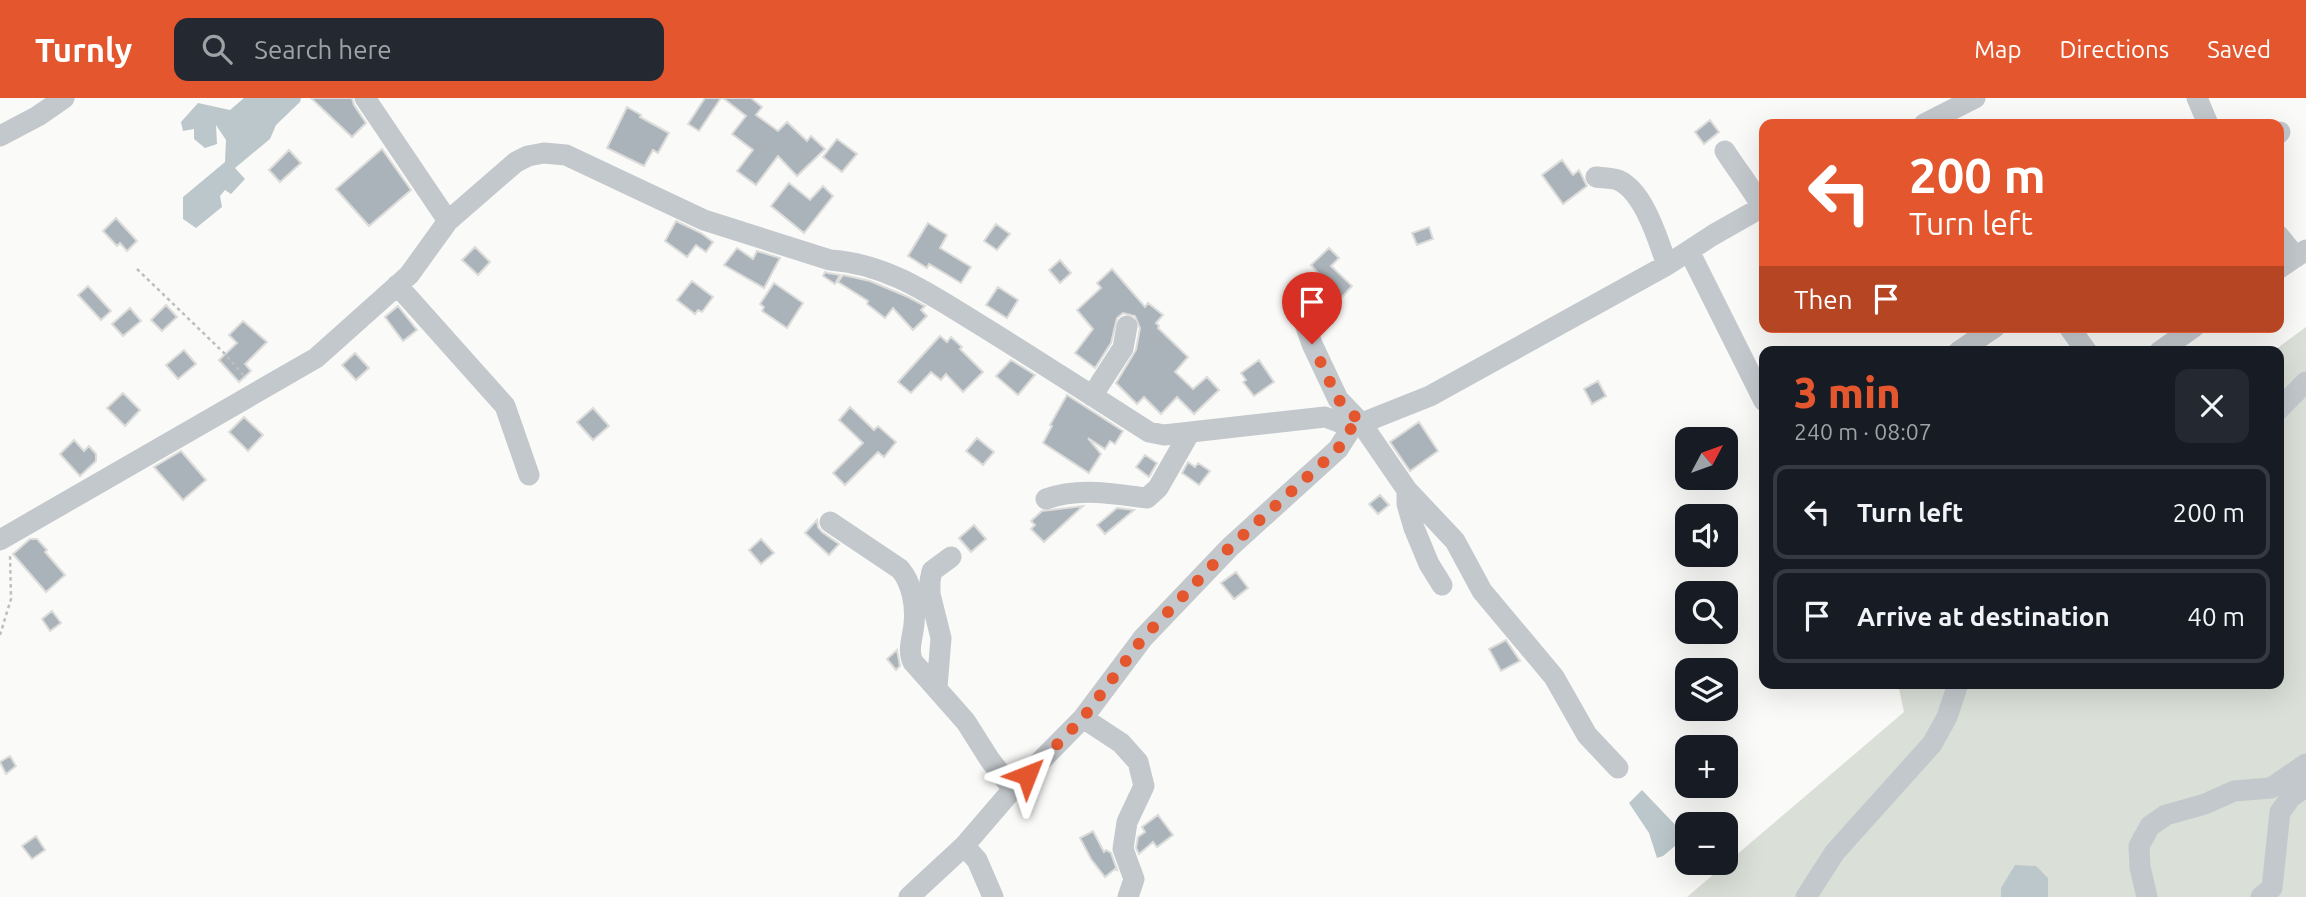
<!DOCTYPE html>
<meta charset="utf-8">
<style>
body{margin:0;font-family:Ubuntu,sans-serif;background:#242831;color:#f1f3f6;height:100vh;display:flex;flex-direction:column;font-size:26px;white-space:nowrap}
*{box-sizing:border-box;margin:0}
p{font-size:23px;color:#9ea1a6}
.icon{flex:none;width:38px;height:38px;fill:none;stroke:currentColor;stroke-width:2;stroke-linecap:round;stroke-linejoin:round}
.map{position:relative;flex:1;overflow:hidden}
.sheet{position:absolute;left:1759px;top:248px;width:525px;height:343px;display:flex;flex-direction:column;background:#171b24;border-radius:14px;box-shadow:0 7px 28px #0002}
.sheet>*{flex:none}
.hud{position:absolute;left:1759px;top:21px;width:525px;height:214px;border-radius:14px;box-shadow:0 7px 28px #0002;background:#e4572e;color:#fff;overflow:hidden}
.needle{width:46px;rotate:49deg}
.buttons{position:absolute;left:1675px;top:329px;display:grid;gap:14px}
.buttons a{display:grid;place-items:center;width:63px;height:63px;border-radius:14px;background:#171b24;box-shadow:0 7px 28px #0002;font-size:35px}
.pin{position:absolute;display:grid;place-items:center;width:60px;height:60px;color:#fff;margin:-72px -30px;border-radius:50% 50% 50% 0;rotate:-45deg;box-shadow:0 0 7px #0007}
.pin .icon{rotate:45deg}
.me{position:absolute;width:77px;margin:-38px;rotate:45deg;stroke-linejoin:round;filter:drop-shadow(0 0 5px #0008)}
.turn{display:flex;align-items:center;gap:24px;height:147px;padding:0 35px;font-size:32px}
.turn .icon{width:91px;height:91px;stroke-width:2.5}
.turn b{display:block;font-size:49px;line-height:60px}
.then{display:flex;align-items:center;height:66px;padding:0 35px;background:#0003;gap:14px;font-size:26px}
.round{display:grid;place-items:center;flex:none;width:74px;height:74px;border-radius:14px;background:#242831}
.headline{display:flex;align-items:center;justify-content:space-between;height:119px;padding:0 35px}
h1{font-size:42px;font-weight:800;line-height:52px;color:#e4572e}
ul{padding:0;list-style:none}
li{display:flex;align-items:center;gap:21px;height:94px;margin:0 14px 10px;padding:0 21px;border:4px solid #363941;border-radius:14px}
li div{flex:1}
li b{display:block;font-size:26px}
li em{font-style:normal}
header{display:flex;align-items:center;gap:42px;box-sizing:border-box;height:98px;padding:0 35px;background:#e4572e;color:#fff}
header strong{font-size:33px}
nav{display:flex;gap:38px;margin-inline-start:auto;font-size:24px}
.search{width:490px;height:63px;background:#242831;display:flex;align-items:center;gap:18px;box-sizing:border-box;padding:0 24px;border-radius:14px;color:#9ea1a6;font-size:26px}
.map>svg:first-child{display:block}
.green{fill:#dadfd7}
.water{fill:#bbc7cb}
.building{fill:#aab3b9;stroke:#dcdcda;stroke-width:2}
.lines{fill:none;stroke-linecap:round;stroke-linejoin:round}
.path{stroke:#bbbfc2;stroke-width:2.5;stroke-dasharray:3.5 3.5;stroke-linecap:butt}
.minor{stroke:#c3c8cc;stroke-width:21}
.route{stroke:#e4572e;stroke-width:12;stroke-dasharray:0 21.6}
</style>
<header>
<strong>Turnly</strong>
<div class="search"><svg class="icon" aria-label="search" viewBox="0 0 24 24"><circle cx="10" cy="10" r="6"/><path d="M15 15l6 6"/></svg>Search here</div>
<nav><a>Map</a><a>Directions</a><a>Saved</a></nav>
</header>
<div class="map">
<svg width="2306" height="799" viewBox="0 0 2306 799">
<rect width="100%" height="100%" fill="#fafaf8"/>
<path class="green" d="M2306,229V799H1687L1904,614L1898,586H2278V254H2272Z"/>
<path class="water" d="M244,0H301L300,4L276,27L270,41L235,70L245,81L231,96L225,92L220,98L222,109L196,130L183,121V99L225,64L226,42L216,27L217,46L205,50L194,41V31L183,33L181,24L198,5L230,12Z
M1642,692L1682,734L1681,743L1663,758L1657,760L1649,735L1629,705Z
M2015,767L2036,768L2048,780V799H2001V790Z"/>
<path class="building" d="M311,0H352L354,7L366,25L352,39Z
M705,0H721L699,33L688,26Z
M723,0H751L762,9L756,17L778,33L787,24L807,43L811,38L825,51L797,78L778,58L756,87L737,73L753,52L732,36L746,18Z
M627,9L641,17L640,19L669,35L658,55L653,52L644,68L607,50Z
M1710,22L1719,34L1704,46L1695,34Z
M837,41L857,56L842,74L823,59Z
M382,51L411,92L369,128L336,91Z
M289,52L301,65L280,84L269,72Z
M1562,62L1573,77L1579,72L1587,88L1563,106L1542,77Z
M789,85L810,102L823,88L833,98L804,135L771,108Z
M116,120L137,143L127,153L120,145L117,148L103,133Z
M676,123L701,135L713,144L706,154L696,147L687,159L665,143Z
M928,125L947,137L940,150L971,169L961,185L929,166L927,170L908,158Z
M996,126L1010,136L997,152L984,143Z
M1429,129L1433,141L1417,147L1412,135Z
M475,149L490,164L478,177L462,162Z
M737,150L753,161L757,153L780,160L764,190L724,167Z
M1329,150L1339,160L1331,168L1352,188L1334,208L1326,199L1333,192L1311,167Z
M1060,162L1071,175L1060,185L1049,172Z
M1112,171L1145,209L1148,205L1163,217L1156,225L1159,228L1158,230L1188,259L1175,274L1193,291L1207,279L1219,292L1194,316L1177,299L1161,316L1144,299L1137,306L1116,285L1136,252L1140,230L1135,218L1123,215L1117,220L1111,245L1095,270L1075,255L1093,231L1077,212L1101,190L1097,185Z
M825,174L828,175L840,177L835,186L823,178Z
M843,177L870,183L908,199L925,208L921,212L927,218L913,232L893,210L885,220L867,206L868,203L838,184Z
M692,183L713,199L702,214L698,212L695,216L677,202Z
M774,185L803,205L787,230L762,213L764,209L760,206Z
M88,188L111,213L101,222L78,197Z
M998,189L1018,202L1007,220L986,207Z
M166,207L177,219L162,233L151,222Z
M398,208L417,232L403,243L385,219Z
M130,210L141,223L123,238L112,226Z
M243,223L267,244L245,266L251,273L239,284L219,262L237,245L229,237Z
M940,238L947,244L951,239L962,249L960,251L983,274L963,294L946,276L941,282L931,274L911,295L898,284Z
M184,252L196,266L178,281L166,267Z
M355,255L369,270L356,282L342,267Z
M1011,262L1035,277L1018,297L996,278Z
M1259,262L1274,284L1254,298L1243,284L1246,282L1241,275Z
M1598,283L1606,298L1592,306L1584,291Z
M123,295L140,312L125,328L107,310Z
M1067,297L1123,333L1115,346L1110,343L1105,351L1088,340L1101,356L1089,375L1043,345L1052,328L1050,327Z
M850,309L874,332L878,328L896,344L884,359L878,354L845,387L833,375L863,345L839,322Z
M593,310L609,328L593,342L577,324Z
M244,319L263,337L248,353L229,334Z
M1419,324L1438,353L1410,373L1390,344Z
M977,340L994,354L983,367L966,353Z
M74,342L84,353L89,348L96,356V363L80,378L60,356Z
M181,353L206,382L183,402L154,369Z
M1145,357L1157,365L1149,379L1136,369Z
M1188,364L1195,369L1198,365L1210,373L1199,387L1182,375Z
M1380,397L1389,407L1378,416L1369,406Z
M1083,408L1044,444L1031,431L1035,427L1031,423L1042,413Z
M1117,410L1134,412L1105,436L1097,427Z
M817,422L818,429L822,434L839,446L829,457L805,435Z
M974,427L986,441L971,454L959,440Z
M30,441H37L47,452L45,454L65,477L46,494L13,456Z
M761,441L774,455L761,466L749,452Z
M1236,474L1248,490L1234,501L1221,485Z
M52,513L61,525L50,533L42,521Z
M1506,542L1520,563L1501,573L1489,551Z
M897,552L900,568L896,572L887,561Z
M10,658L16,668L6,676L0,664Z
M1158,717L1173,737L1157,749L1153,744L1139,756L1136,750L1138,739L1145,734L1142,729Z
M1093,733L1104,754L1106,752L1111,755L1117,772L1115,771L1105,779L1091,761L1080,740Z
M36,738L45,752L32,761L22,748Z"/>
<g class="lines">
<path class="path" d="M137,171L224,255L246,280
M0,537L11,501L10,456"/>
<path class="minor" d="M365,0L448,123
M2197,0L2208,26
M1924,26L1975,0
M2278,36L2280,34
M0,38L38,18L64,0
M1725,53C1737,72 1751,89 1762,109
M1596,79C1603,80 1612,80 1618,82C1644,93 1658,142 1667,167
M2278,137L2296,159
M1689,153L1764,303
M2278,171L2306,152
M397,187L505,308L529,377
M1312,208L1303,220L1312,246L1338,301L1361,325L1407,392V406L1414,430L1429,466L1442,487
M2069,229L2087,254
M1958,254L1995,229
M2159,254L2194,229
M1092,298L1123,250L1127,228
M2278,312L2306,284
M1407,392L1455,443L1482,493L1554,579L1587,637L1618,670
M1046,401C1080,389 1112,396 1147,400L1158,390L1190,334
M830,424L900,471C912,485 916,508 914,526C913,539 907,552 913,564L966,624L990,662L1013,691
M0,442L316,260L409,177L448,123L516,64L528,58L544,55L566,57L704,122L830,162C892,166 938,202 990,233C1043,266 1096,300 1149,334L1164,337L1325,319L1352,329
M937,590L941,540L930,496V483L932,473L951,459
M1083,620L1121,645L1138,664L1144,688L1127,724L1123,751L1134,781L1128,799
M964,748L977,762L993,799
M909,799L964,748L1013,691L1083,620L1143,540L1230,449L1338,351L1352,329L1430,298L1667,167L1713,137L1764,108
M1806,799L1835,754L1932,646L1947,619L1958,586
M2147,799L2140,769L2139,748L2150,728L2166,717L2205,706L2234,693L2271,690L2306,666
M2261,799L2272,790L2280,714L2291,699L2306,689"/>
</g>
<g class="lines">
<path class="route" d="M1027,677L1083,620L1143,540L1230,449L1338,351L1352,329L1361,325L1338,301L1312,246"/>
</g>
</svg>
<div class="buttons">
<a><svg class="needle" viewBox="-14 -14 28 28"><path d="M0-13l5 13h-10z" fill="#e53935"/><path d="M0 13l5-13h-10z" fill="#9ea1a6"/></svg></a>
<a><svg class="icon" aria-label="sound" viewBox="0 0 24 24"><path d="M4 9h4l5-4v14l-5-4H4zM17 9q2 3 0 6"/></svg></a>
<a><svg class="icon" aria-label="search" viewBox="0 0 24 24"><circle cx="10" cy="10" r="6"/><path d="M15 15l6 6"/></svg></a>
<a><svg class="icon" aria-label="layers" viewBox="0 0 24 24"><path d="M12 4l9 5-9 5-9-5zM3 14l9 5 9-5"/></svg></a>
<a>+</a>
<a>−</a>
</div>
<div class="pin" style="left:1312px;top:246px;background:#d93025"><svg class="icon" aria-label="arrive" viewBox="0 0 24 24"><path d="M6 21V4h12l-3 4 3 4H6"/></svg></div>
<svg class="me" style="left:1027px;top:677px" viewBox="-20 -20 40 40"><path d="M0-17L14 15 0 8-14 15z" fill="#e4572e" stroke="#fff" stroke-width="4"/></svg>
<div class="hud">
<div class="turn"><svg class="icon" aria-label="left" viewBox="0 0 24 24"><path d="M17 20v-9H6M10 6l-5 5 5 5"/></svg><div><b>200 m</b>Turn left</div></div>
<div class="then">Then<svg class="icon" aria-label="arrive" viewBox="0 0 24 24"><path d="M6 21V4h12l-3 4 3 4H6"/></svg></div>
</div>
<section class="sheet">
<div class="headline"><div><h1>3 min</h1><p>240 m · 08:07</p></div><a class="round"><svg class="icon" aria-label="close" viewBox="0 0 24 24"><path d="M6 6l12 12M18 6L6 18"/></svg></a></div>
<ul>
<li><svg class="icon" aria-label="left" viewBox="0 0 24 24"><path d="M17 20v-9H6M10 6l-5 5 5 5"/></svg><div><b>Turn left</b></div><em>200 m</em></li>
<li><svg class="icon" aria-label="arrive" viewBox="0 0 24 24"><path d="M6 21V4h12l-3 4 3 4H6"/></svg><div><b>Arrive at destination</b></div><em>40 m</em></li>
</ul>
</section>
</div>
